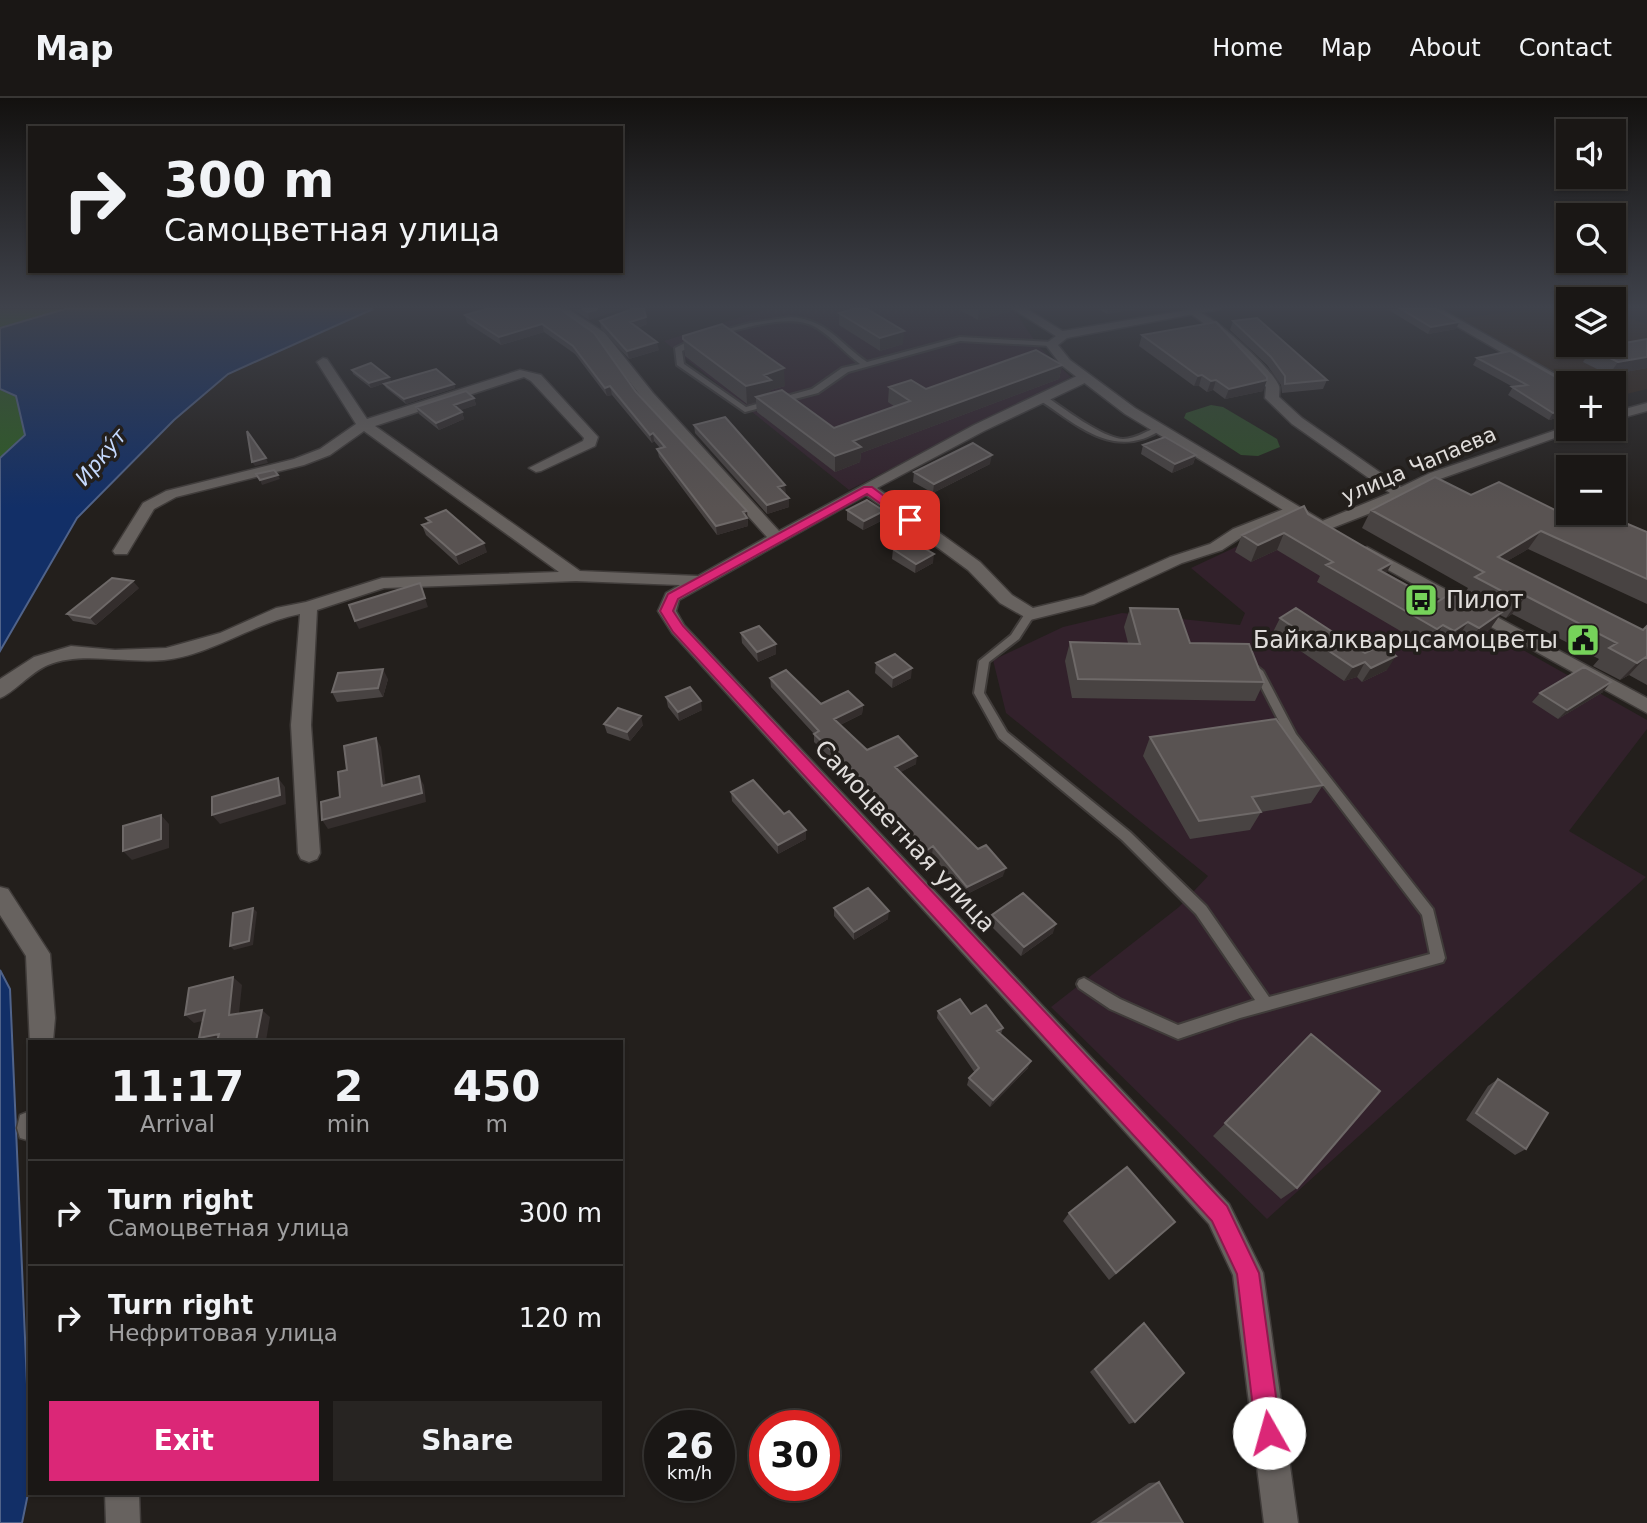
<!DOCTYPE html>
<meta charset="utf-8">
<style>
body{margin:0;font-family:"DejaVu Sans",sans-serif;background:#272422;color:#f1f3f6;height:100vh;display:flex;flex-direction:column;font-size:26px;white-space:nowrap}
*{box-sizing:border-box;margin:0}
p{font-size:23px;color:#9f9fa0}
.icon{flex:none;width:38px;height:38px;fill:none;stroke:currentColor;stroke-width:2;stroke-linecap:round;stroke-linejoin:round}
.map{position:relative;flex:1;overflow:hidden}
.details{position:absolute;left:28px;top:942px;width:595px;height:455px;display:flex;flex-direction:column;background:#1a1715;border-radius:0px;box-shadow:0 2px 5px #0004,0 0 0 2px #383634}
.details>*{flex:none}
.guide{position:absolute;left:28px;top:28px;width:595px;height:147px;border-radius:0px;box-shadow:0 2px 5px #0004,0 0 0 2px #383634;background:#1a1715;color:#f1f3f6;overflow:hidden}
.tools{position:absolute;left:1556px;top:21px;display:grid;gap:14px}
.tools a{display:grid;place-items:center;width:70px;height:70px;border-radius:0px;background:#1a1715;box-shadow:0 2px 5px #0004,0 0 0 2px #383634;font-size:35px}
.speed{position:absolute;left:644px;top:1312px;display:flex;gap:14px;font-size:35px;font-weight:700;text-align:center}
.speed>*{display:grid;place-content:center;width:91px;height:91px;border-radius:50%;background:#1a1715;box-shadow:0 2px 5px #0004,0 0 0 2px #383634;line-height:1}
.speed small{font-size:18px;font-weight:400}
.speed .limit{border:10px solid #d22;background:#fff;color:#111}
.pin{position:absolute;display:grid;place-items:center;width:60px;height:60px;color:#fff;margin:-30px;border-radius:14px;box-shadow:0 4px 10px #0006}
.me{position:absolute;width:77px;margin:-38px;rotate:353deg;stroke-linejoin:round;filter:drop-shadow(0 0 5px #0008)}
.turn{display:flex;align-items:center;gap:24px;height:147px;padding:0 21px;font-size:32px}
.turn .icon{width:91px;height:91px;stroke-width:2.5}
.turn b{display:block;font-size:49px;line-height:60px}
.eta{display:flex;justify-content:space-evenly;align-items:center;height:119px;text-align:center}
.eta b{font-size:42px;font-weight:700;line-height:49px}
.button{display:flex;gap:14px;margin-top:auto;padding:14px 21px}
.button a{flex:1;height:80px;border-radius:0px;background:#db2777;color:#fff;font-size:28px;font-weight:700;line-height:80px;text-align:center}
.button a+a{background:#272422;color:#f1f3f6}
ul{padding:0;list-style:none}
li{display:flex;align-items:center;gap:21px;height:105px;padding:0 21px;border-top:2px solid #383634}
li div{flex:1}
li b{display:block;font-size:26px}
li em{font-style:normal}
header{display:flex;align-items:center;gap:42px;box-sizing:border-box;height:98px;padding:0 35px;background:#1a1715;border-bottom:2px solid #383634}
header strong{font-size:33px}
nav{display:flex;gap:38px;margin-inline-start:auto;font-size:24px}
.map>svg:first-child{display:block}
.industrial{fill:#32212b}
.education{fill:#322418}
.green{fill:#304f2a}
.forest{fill:#2d5f23}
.water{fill:#122f67;stroke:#50638a;stroke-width:2}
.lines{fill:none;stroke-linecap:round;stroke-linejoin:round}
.lane-casing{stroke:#403c3a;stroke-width:4}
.street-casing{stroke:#403c3a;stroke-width:3}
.secondary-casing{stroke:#403c3a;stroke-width:3}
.lane{fill:#67625f;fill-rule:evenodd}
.street{fill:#67625f;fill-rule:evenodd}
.secondary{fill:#67625f;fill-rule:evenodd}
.wall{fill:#484342}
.shaded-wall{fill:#332d2c}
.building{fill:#595352;stroke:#6e6968;stroke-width:2}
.route{fill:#db2777;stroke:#8e194d;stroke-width:2}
.labels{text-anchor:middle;stroke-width:7;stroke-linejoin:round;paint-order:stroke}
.far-water-label{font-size:21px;font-style:italic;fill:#c5d9fd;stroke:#231f1c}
.far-street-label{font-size:21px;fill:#e0dddb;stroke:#231f1c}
.poi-label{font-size:24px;fill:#e0dddb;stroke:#231f1c;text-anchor:start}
.street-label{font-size:24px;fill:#e0dddb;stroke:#231f1c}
</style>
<header>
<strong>Map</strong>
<nav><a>Home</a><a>Map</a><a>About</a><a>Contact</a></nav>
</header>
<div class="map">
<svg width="1647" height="1425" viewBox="0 0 1647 1425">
<rect width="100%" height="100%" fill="#231f1c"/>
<path class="industrial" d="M766,211H1009L1016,215L1039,249L1071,279L849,392L664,243Z
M1293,422L1647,622V631L1569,733L1646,779L1267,1121L1051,909L1179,809L1208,778L1006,615L993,562L1063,529L1122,515L1240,527L1245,515L1191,470Z"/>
<path class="education" d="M1531,211H1568V247H1614V215L1647,226V291L1614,299V285H1568L1456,221Z"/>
<path class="green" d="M1211,307L1223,309L1277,341L1280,349L1258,358L1241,357L1184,320L1186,315Z"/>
<path class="forest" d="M0,211H65L0,230Z
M0,291L16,298L26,338L0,360Z"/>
<path class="water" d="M65,211H373L228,276L174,322L77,420L0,553V360L25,337L16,298L0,291V230Z
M0,872L10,891L30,1356V1386L22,1425H0Z"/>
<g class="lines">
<defs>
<path id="lane" d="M791,219C828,222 839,245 867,264L960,239L1051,244L1055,246L1051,248L960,243L848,274L818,295L745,314L677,267L675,250L695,240H701V244L682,253L684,266L746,309L812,291L842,270L860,266C845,255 833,240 817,230C791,214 742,231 714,238L710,236L750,225Z
M1038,297H1044C1062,309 1102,340 1123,341C1136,341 1148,332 1160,328L1164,330C1115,364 1079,328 1038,301Z
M1030,513L1035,516L1019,541L989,564L984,595L1007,634L1130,734L1206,808L1269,899L1430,856L1422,817L1288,641L1253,573L1258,569L1263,573L1296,636L1433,811L1445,860L1443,864L1240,920L1178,941L1110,911L1079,890L1077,886L1079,882L1084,880L1120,901L1178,927L1255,902L1196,816L1122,742L999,640L974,595L979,563L1011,537L1026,514Z"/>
<path id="street" d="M554,211H568L605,235L653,295L779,433L974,327L1079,277H1089V283L984,333L877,390L980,464L1012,497L1033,510L1083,498L1170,459L1210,446L1233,431L1289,409L1294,407L1302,412L1245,437L1222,452L1182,465L1094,506L1030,522L1000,505L968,472L866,397L679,502L676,513L684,527L1229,1106L1263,1175L1298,1425H1264L1233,1177L1209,1126L672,535L658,513L666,495L680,487L576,483L384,490L317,512L311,627L320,755L317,761L309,764L301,761L298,755L291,627L300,516C253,525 212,557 164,562C127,566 81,553 48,567C31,574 12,596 0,600V581L34,559L71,548L115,552L166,550L220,535L276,510L306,504L382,480L559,474L364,333L330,357L304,367L176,399L154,411L127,456H115L113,453L143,405L166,393L294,361L320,351L356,326L317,264L323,260L327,261L367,321L520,272L541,277L598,339L595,348L541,373L536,374L529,370L583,343L584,340L531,283L524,279L375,328L580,473L698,478L767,439L643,301L597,241Z
M1013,211H1027L1069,237L1059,240Z
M1427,211H1441L1571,285H1568V293Z
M1191,212C1207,210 1274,272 1279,288C1280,288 1279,298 1279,299L1302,320L1401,389L1430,375L1568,328V331H1580L1440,381L1386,409L1327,432H1315V426L1390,395L1292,326L1265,300L1266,289L1220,237L1191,216Z
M1647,305V313L1614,322V314Z
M0,789L8,791L50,856L55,920L53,943H30V948L26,858L0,817Z
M30,1013V1043L20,1040L17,1030L20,1017Z
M105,1395H139L140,1425H106Z"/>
<path id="secondary" d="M1194,211H1220L1067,240L1058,247L1070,262L1135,310L1323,423V429H1311L1125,316L1061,267L1045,246L1063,233Z
M1367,449L1647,600V615L1361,457L1359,454Z"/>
</defs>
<use href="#lane" class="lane-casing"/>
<use href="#street" class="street-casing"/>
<use href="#secondary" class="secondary-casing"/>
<use href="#lane" class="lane"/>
<use href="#street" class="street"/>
<use href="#secondary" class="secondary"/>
</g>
<path class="wall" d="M560,211L747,413L748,428L717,437L659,359L657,351L660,350L654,343L652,345L612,297L607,298L575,256L544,234L501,247L467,225L465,217Z
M572,211H621L589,222Z
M958,211H1012L1011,213L978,222Z
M1099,211H1135L1107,216Z
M1387,211H1435L1459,224L1456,231L1428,236Z
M839,215L903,246L880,253L839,227Z
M600,223L647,226L638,230L659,252L629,261L601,231Z
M1233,223L1327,282L1323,291L1282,295L1281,287L1267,267L1230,232Z
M1142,237L1263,293L1225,301L1213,292L1207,294L1199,288H1194L1139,248Z
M683,238L785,288L771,292V295L834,330L895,309L888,304L889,289L926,291L1062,267L1059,281L861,355L860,364L835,374L757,314L756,304L747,306L685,258Z
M1647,241V270L1609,277L1583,264L1591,251Z
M1510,253L1568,317L1549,322L1508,297L1513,289L1473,267L1477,260Z
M352,272L389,279L391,283L371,290L353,276Z
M384,286H454L455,290L406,306L386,290Z
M474,300L476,307L460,312L462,314L464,321L439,332L419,316L416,309Z
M694,327L786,396H785L789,400V409L767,416L695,335Z
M1143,347L1196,357L1193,366L1172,375L1141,356Z
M990,366L933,395L913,384L914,374Z
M1471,397L1581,425L1647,434V506L1528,451L1507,463L1643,532L1647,528V587L1629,577L1620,582L1593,568L1599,561L1512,516L1506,520L1500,517L1490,531L1467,547L1457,541L1443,550L1432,544L1426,548L1317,484L1320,478L1277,452L1251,464L1235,454L1242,437L1308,416L1386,475L1437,504L1465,495L1468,490L1362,430L1371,412Z
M847,412L884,413L883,422L863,432L847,422Z
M426,420L487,454L459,467L426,437L422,427L428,425Z
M893,451L933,465L915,475L892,461Z
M139,490L96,527L73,523L67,516Z
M1130,510L1190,545L1264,584L1255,603L1072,600L1065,563L1070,544L1128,545L1124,529Z
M1280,520L1387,572L1362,584L1357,579L1344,583L1273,534Z
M741,535L776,546V556L758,564L742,545Z
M876,565L911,580L892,590L875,575Z
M770,580L821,606L863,607L862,616L840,627L867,652L916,666L900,674L1003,778L965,797L932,757L922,763L866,703L867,694L814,644V636L771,589Z
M388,581L383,599L337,604L332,594Z
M1603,594L1558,621L1532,604L1540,595Z
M666,599L702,612L679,623L668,609Z
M604,626L643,627L630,643L607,635Z
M1150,639L1323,687L1311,705L1261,714L1250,732L1190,741L1143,658Z
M731,694L806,741L778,756L732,703Z
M834,810L888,821L854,842L834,818Z
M992,817L1053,835L1021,858L989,826Z
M938,913L971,916L1003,930L1001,936L1028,970L990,1009L967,987L969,980L975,975L937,920Z
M1311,936L1297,1090L1281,1101L1213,1038Z
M1498,981L1526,1051L1515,1057L1466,1022L1488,988Z
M1069,1115L1175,1124L1109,1182L1063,1123Z
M1144,1225L1135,1324L1129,1326L1090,1274L1138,1229Z
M1159,1384L1183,1425H1090L1149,1385Z"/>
<path class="shaded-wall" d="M598,211H621L589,222L588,214Z
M979,211H1012L1011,213L978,222Z
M1108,211H1135L1107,216Z
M646,219L647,226L632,232L630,224Z
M1459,224L1456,231L1428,236L1431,229Z
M542,226L544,234L501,247L499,239Z
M904,233L903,246L880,253V240Z
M657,244L659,252L629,261L627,253Z
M1647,259V270L1609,277L1618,264Z
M1062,267L1059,281L861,355L860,364L835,374V358L853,343Z
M784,270L785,288L771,292L772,299H756V304L747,306L746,288L764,277Z
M1202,277L1199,288H1194L1198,278Z
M389,279L391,283L371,290L369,285Z
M1216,282L1213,292L1207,294L1211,283Z
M1267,282L1263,293L1225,301L1229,291Z
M454,286L455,290L406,306L404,301Z
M610,288L612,297L607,298L605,290Z
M474,300L476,307L456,314L454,307Z
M1568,311V317L1549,322L1553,315Z
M462,314L464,321L439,332L436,325Z
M653,335L654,343L652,345L650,337Z
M992,357L990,366L933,395L934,386Z
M1196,357L1193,366L1172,375L1175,366Z
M266,360L268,365L255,368L252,364Z
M278,377L280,381L262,387L260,382Z
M785,387L786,396L779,398L778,389Z
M789,400V409L767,416V407Z
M747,413L748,428L717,437L716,428Z
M884,413L883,422L863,432L864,423Z
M1541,433L1528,451L1485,476L1498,459Z
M1284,435L1277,452L1251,464L1258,447Z
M484,445L487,454L459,467L456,457Z
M934,456L933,465L915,475L916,466Z
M1392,465L1383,481L1379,472Z
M133,483L139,490L96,527L90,520Z
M420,485L428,509L359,531L355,523Z
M1526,498L1512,516L1506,520L1519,502Z
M1502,514L1490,531L1467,547L1479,530Z
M1468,524L1457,541L1443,550L1454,533Z
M1443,527L1432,544L1426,548L1437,531Z
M776,546V556L758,564L757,554Z
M1396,558L1387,572L1362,584L1371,570Z
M1646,559L1629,577L1620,582L1637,565Z
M1365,564L1357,579L1344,583L1353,569Z
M912,570L911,580L892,590L893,580Z
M383,571L388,581L383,599L378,590Z
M1611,584L1603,594L1558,621L1567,612Z
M701,603L702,612L679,623L678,614Z
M863,607L862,616L834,630V621Z
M641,618L643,627L630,643L627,634Z
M376,640L381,649L387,697L382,688Z
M917,658L916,666L894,678L895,669Z
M419,678L424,687L426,704L328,731L322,722Z
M278,680L285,689L286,706L220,726L212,717Z
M161,717L169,726V750L132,762L123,753Z
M806,732V741L778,756V747Z
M933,748L932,757L922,763L923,755Z
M1006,770L1003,778L965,797L967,789Z
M253,810L257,814L253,847L234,852L230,848Z
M889,813L888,821L854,842V834Z
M1056,826L1053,835L1021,858L1024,849Z
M233,879L242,887L238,925L229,917Z
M205,912L214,920L194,925L185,917Z
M262,912L270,919L266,943H256Z
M219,936L228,943H203L199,940Z
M1031,963L1028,970L990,1009L993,1002Z"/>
<path class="building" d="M486,211H560L594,235L636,294L747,413L743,414L747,420L716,428L657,351L665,349L653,335L650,337L610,288L605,290L573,248L542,226L499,239L465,217Z
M582,211H598L588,214Z
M632,211H644L646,219L630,224L657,244L627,253L600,223Z
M853,211H867L904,233L880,240L839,215Z
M1401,211H1435L1459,224L1431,229Z
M1257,220L1327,282L1285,286V278L1271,259L1233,223Z
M1216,224L1267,279V282L1229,291L1216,282L1211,283L1202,277L1198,278L1142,237Z
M722,226L784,270L764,277L771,282L746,288L683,241V238Z
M1647,241V259L1618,264L1591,251Z
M1036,252L1062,267L853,343L861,349L835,358L756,299L782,292L834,330L910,303L889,289L911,282L926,291Z
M1510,253L1568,286V311L1553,315L1512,289L1527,287L1477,260Z
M371,265L389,279L369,285L352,272Z
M436,271L454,286L404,301L384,286Z
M466,293L474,300L454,307L462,314L436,325L416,309Z
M725,319L785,387L778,389L789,400L767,407L694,327Z
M247,333L266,360L252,364Z
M1165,339L1196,357L1175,366L1143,347Z
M973,345L992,357L934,386L914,374Z
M274,372L278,377L260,382L256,376Z
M1435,379L1471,397L1499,384L1581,425L1594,415H1602L1647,434V481L1541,433L1498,459L1643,532L1647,528V560L1646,559L1637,565L1609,550L1617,545L1526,498L1519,502L1475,479L1484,474L1371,412Z
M867,402L884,413L864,423L847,412Z
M1304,408L1308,416L1392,465L1379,472L1437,504L1458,491L1502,514L1479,530L1468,524L1454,533L1443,527L1437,531L1326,467L1333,464L1284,435L1258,447L1242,437Z
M446,412L484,445L456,457L422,427L431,424L426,420Z
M910,442L934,456L916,466L893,451Z
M112,480L133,483L90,520L67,516Z
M420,485L425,500L355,523L349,507Z
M1130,510L1178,511L1190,545L1249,546L1264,584L1078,581L1070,544L1140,546Z
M1296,510L1365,555L1381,547L1396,558L1371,570L1365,564L1353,569L1280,520Z
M759,528L776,546L757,554L741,535Z
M895,556L912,570L893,580L876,565Z
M1584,569L1611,584L1567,612L1540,595Z
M383,571L378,590L332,594L338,575Z
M786,572L821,606L848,593L863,607L834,621L867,652L898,638L917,658L895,669L978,751L986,747L1006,770L967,789L933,748L923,755L867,694L872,691L814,636L819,633L770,580Z
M690,589L701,603L678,614L666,599Z
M618,610L641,618L627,634L604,626Z
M1276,621L1323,687L1252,699L1261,714L1199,723L1150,639Z
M376,640L382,688L419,678L422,695L322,722L321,704L340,699L338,674L347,672L344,648Z
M278,680L280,697L212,717V699Z
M753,682L784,716L789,713L806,732L778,747L731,694Z
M161,717V741L123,753V728Z
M868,790L889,813L854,834L834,810Z
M1023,795L1056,826L1024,849L992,817Z
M253,810L249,843L230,848L233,815Z
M233,879L229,917L262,912L256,943H217L219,936L199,940L205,912L185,917L189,890Z
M960,901L971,916L986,907L1003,930L997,933L1031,963L993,1002L969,980L979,970L938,913Z
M1311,936L1380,993L1297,1090L1225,1025Z
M1498,981L1548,1015L1526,1051L1476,1015Z
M1127,1069L1175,1124L1116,1175L1069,1115Z
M1144,1225L1184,1275L1135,1324L1095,1271Z
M1159,1384L1183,1425H1098Z"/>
<linearGradient id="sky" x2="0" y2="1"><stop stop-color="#13110f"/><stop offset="0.51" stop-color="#3f424b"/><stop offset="1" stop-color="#3f424b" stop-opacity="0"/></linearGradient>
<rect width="1647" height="410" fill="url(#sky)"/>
<path class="route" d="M864,389H872L916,422L906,424L867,396L678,501L673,513L683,528L1227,1108L1259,1175L1281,1335L1277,1343L1269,1347L1260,1343L1256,1335L1237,1176L1212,1123L673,534L660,513L668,496Z"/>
<defs>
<symbol id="bus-square" viewBox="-11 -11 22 22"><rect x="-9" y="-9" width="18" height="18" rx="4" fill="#76d25a" stroke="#231f1c"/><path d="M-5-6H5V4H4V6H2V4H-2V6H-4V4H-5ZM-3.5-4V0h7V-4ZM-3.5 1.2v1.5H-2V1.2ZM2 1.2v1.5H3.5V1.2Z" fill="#111"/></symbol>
<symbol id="civic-square" viewBox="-11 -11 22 22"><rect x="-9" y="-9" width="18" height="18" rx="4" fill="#76d25a" stroke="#231f1c"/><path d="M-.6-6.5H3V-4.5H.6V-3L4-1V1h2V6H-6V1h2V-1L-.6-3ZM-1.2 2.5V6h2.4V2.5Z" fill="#111"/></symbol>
</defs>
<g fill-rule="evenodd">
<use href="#bus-square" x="1402" y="483" width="38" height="38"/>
<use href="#civic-square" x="1564" y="523" width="38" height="38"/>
</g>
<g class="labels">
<g class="far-water-label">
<text transform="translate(101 359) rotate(-50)" y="7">Ирку́т</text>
</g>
<g class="far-street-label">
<text transform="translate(1419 367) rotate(-23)" y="7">улица Чапаева</text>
</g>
<g class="poi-label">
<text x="1446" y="510">Пилот</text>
<text x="1558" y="550" text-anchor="end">Байкалкварцсамоцветы</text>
</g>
<g class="street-label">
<text transform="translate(905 738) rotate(47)" y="8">Самоцветная улица</text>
</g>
</g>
</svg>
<div class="tools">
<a><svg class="icon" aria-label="sound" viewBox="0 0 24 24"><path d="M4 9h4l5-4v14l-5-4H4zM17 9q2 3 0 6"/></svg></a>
<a><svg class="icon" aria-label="search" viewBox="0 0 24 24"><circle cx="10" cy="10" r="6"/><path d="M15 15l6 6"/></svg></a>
<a><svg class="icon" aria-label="layers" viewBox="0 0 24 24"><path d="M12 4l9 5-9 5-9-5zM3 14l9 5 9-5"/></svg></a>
<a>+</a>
<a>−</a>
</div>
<div class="speed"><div>26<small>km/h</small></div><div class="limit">30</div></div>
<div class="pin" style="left:910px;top:422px;background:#d93025"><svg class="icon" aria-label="arrive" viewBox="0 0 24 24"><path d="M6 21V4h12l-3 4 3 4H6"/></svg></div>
<svg class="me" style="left:1269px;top:1335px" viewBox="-20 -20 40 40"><circle r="19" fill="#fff"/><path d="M0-13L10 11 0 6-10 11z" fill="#db2777"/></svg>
<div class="guide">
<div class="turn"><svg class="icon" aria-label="right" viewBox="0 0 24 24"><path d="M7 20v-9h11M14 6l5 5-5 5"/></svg><div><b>300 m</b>Самоцветная улица</div></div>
</div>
<section class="details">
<div class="eta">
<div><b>11:17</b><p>Arrival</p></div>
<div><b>2</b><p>min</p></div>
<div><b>450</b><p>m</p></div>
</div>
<ul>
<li><svg class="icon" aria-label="right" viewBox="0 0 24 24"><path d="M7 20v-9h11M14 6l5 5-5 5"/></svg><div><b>Turn right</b><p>Самоцветная улица</p></div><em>300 m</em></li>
<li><svg class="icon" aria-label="right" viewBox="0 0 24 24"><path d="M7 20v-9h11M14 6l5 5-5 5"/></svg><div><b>Turn right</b><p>Нефритовая улица</p></div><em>120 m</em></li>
</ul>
<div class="button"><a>Exit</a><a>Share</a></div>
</section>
</div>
